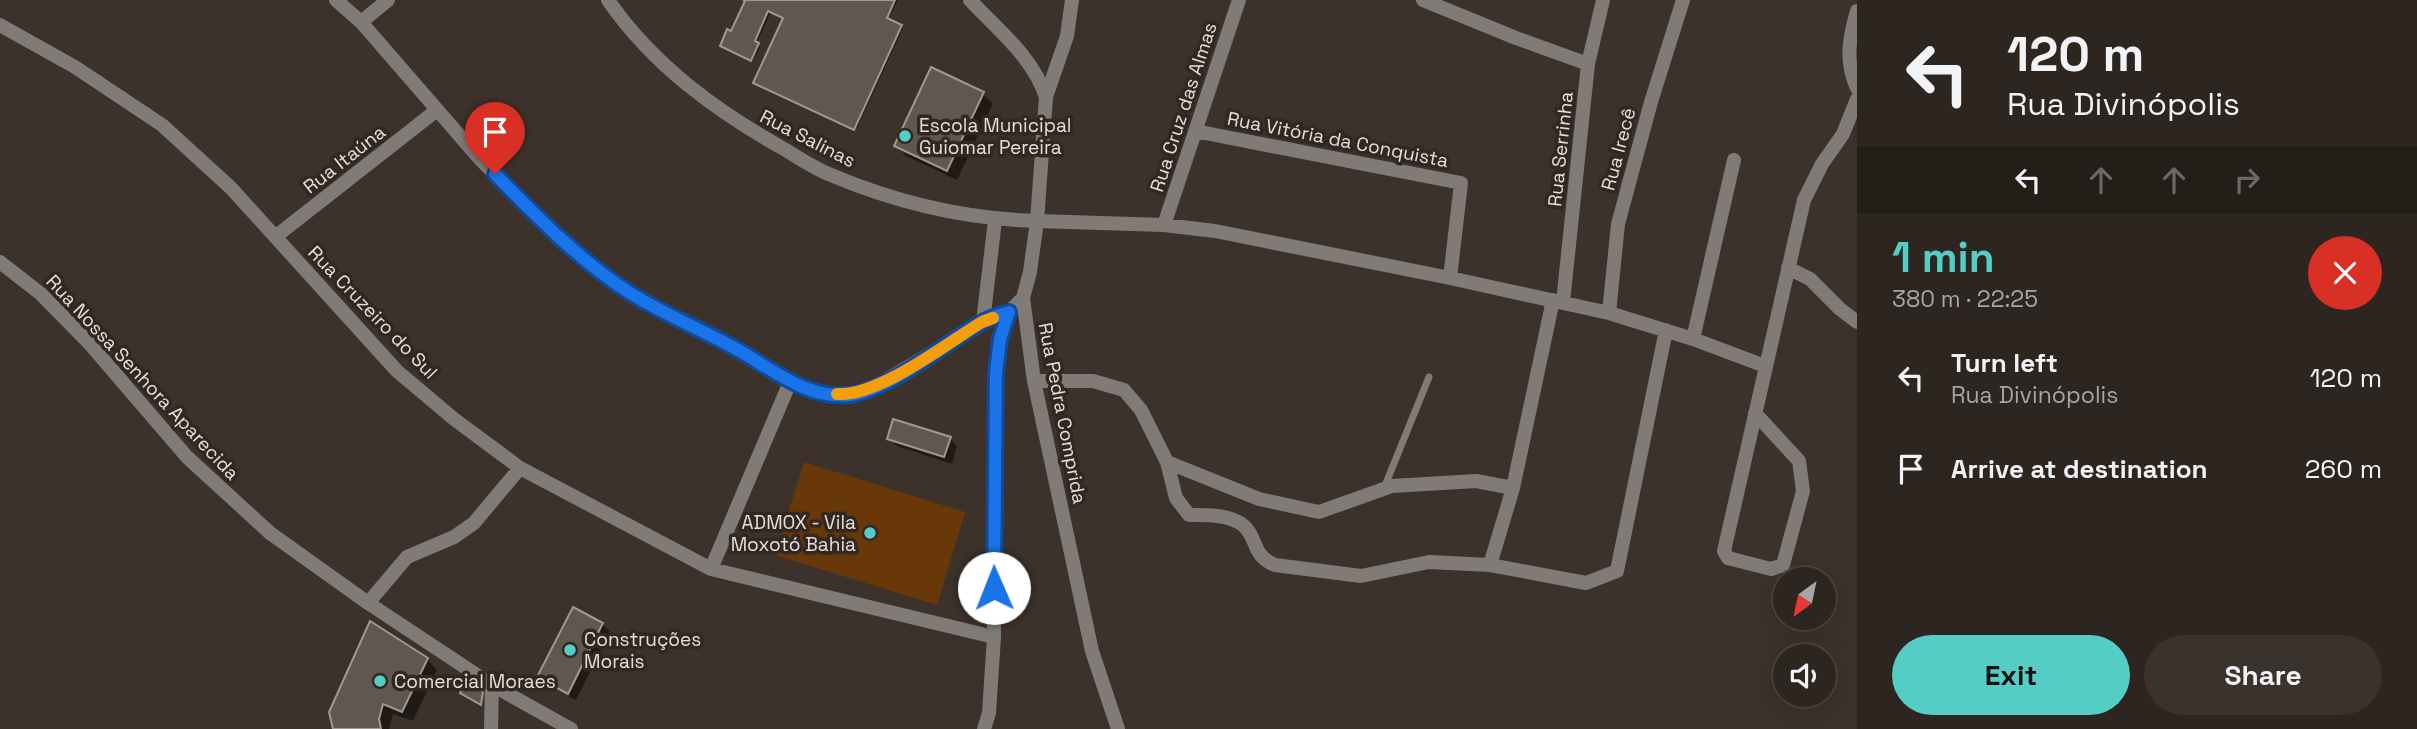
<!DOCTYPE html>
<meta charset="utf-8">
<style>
body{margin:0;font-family:"Space Grotesk",sans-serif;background:#39322d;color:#f1f3f6;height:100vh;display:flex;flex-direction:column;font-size:26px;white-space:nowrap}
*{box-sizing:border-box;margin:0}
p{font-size:23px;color:#a7a5a5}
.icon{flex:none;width:38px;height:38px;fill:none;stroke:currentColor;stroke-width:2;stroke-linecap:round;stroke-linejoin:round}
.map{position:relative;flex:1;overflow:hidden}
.side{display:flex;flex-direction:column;background:#2d2620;width:560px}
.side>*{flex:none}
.top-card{background:#2d2620;color:#f1f3f6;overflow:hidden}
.needle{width:46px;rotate:213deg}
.controls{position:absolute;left:1773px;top:567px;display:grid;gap:14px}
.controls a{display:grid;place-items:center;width:63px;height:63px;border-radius:50%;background:#2d2620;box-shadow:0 7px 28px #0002,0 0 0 2px #48433e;font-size:35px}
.pin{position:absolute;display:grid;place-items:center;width:60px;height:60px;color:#fff;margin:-72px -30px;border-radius:50% 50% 50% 0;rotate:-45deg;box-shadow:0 0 7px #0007}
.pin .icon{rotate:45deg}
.me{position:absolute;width:77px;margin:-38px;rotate:359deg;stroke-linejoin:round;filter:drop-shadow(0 0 5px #0008)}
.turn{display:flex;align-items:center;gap:24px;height:147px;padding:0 35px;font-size:32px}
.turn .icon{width:91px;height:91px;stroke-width:2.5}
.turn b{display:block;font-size:49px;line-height:60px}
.lanes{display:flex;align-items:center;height:66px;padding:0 35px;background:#0003;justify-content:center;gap:35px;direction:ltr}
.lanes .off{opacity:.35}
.round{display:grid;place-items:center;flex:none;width:74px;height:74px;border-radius:37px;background:#39322d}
.headline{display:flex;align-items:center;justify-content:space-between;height:119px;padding:0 35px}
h1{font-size:42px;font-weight:700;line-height:52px;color:#54cdc7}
.button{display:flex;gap:14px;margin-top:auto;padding:14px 35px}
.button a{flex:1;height:80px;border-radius:42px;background:#54cdc7;color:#111;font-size:28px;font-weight:700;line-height:80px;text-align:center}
.button a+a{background:#39322d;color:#f1f3f6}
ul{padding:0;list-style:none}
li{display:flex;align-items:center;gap:21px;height:91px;padding:0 35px}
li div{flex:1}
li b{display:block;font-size:26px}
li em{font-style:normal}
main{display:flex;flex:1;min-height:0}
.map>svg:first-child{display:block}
.green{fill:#683809}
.shadow{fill:#0007}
.building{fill:#62574f;stroke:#a3978e;stroke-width:2}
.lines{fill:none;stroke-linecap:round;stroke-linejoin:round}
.service{stroke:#807b77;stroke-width:7}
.minor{stroke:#807b77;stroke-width:14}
.tertiary{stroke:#807b77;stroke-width:14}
.route-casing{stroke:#114b97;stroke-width:18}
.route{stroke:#1a73e8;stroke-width:12}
.slow{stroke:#f59e0b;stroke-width:12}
.poi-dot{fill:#54cdc7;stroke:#322821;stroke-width:2.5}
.labels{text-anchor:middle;stroke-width:7;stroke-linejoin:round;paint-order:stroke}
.street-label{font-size:19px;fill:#e6dfdb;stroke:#322821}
.poi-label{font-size:19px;fill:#e6dfdb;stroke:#322821;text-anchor:start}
</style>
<main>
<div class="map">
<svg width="1857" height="729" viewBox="0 0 1857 729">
<rect width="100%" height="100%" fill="#3c322b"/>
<path class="green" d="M804,462L965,512L937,605L775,555Z"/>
<path class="shadow" d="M744,0H898L888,20L903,28L856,130L755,83L784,18L771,12L756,44L760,47L753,61L722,46L732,33L747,1Z
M983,94L993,104L957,180L906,156L896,145Z
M950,438L957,446L952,464L897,446L889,439Z
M602,624L610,632L576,700L546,684L539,676Z
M427,659L437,670L413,721L393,714L389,729H335Z"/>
<path class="building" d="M743,0H895L887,18L902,25L854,130L753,83L783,18L768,11L755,41L759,43L751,61L720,46L727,29L731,31L745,1Z
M931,67L984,92L947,171L894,146Z
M893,419L951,437L944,457L887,439Z
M573,607L603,623L568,694L537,677Z
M370,621L428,658L402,712L383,704L379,719L381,729H333L329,712Z
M464,681L483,692L481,705L460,693Z"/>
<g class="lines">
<path class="service" d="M1384,488L1429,377"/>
<path class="minor" d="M336,0L361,22L479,158L560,240L632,294L733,347L790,382L821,393L848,395L871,389L983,322L1009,312
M1423,0L1516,38L1588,64
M1857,11C1849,38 1845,62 1857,88
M361,22L388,0
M0,25L75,67L162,125L231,188L397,371L454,419L520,468L711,569L994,637
M1046,97L1067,36L1072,0
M1195,131L1461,183L1450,278
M1037,221L1164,225L1215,231L1450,278L1609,313L1693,339L1765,366
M1164,225L1239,0
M275,237L437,110
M1788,268L1810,279L1840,309L1857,322
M1023,298L1034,381L1092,651L1118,729
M1563,302L1588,64L1603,0
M1609,313L1618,224L1651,102L1683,0
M983,322L995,220
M1693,339L1734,160
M1034,381H1093L1124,390L1141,410L1167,462L1176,498L1189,515C1206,515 1230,514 1244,526C1258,539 1252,556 1275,565L1361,576L1429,562L1490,565L1586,583L1617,571L1666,330
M1755,413L1799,461L1803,491L1783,565L1771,569L1728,558L1724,551L1804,200L1822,164L1843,134L1857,99
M1167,462L1259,499L1319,512L1392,486L1476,481L1513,488
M1490,565L1513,488L1553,300
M711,569L790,382
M368,603L407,557L454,537L474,523L520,468
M491,729L492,685"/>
<path class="tertiary" d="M608,0C653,65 716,111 784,149C799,158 815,169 831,175C895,202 967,219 1037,221
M970,0C998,30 1033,57 1046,97L1037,221L1030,272L1023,298L1009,312L1000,339L996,373L993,540L994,637L989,713L984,729
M0,262L41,294L89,343L187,457L270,533L368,603L492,685L571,729"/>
</g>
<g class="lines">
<defs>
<path id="route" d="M495,174C537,217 579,260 630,293C665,315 703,330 738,350C772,369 808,400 850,395C890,389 943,345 979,324C988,318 999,315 1009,312L1000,339L996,373L994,588"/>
</defs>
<use href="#route" class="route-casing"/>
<use href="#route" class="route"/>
<path class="slow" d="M837,394C878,397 946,344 982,322L993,318"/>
</g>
<g class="poi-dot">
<circle cx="905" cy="136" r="7"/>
<circle cx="870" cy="533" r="7"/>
<circle cx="570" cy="650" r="7"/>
<circle cx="380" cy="681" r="7"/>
</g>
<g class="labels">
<g class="street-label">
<text transform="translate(1183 107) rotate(-72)" y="7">Rua Cruz das Almas</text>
<text transform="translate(808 138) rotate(27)" y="7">Rua Salinas</text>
<text transform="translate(1338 139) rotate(11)" y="7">Rua Vitória da Conquista</text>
<text transform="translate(1560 149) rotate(-84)" y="7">Rua Serrinha</text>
<text transform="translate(1618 149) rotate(-75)" y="7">Rua Irecê</text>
<text transform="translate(344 159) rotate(-38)" y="7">Rua Itaúna</text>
<text transform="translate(373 312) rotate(46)" y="7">Rua Cruzeiro do Sul</text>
<text transform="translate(143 377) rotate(47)" y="7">Rua Nossa Senhora Aparecida</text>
<text transform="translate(1063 413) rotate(79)" y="7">Rua Pedra Comprida</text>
</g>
<g class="poi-label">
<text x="919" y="132">Escola Municipal<tspan x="919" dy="22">Guiomar Pereira</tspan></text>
<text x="856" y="529" text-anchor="end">ADMOX - Vila<tspan x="856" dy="22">Moxotó Bahia</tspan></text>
<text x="584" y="646">Construções<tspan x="584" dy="22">Morais</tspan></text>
<text x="394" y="688">Comercial Moraes</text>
</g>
</g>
</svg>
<div class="controls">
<a><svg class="needle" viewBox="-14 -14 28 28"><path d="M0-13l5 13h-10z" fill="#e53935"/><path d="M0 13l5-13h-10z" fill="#a7a5a5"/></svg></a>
<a><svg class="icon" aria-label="sound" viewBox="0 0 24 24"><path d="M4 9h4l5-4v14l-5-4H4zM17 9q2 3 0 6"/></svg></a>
</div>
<div class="pin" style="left:495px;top:174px;background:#d93025"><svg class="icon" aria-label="arrive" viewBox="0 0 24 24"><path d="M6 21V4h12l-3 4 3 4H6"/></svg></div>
<svg class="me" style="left:994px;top:588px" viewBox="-20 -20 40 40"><circle r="19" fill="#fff"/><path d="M0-13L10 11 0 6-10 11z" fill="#1a73e8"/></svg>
</div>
<section class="side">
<div class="top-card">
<div class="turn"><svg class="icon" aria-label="left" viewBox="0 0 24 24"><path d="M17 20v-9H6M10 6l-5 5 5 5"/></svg><div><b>120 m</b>Rua Divinópolis</div></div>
<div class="lanes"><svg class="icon" aria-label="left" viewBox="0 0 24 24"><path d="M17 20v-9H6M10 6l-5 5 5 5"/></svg><svg class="icon off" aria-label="ahead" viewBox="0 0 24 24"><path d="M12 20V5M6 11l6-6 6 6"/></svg><svg class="icon off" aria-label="ahead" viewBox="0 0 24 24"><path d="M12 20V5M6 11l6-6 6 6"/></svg><svg class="icon off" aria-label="right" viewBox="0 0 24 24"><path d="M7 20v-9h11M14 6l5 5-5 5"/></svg></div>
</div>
<div class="headline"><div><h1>1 min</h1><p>380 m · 22:25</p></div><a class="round" style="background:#d93025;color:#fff"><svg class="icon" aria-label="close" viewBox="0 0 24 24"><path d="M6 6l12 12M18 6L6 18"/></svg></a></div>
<ul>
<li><svg class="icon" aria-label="left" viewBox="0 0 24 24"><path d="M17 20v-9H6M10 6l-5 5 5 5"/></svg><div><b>Turn left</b><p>Rua Divinópolis</p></div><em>120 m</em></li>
<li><svg class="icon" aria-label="arrive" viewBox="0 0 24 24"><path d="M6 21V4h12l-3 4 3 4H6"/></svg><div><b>Arrive at destination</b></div><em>260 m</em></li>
</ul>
<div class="button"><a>Exit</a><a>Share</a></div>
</section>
</main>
